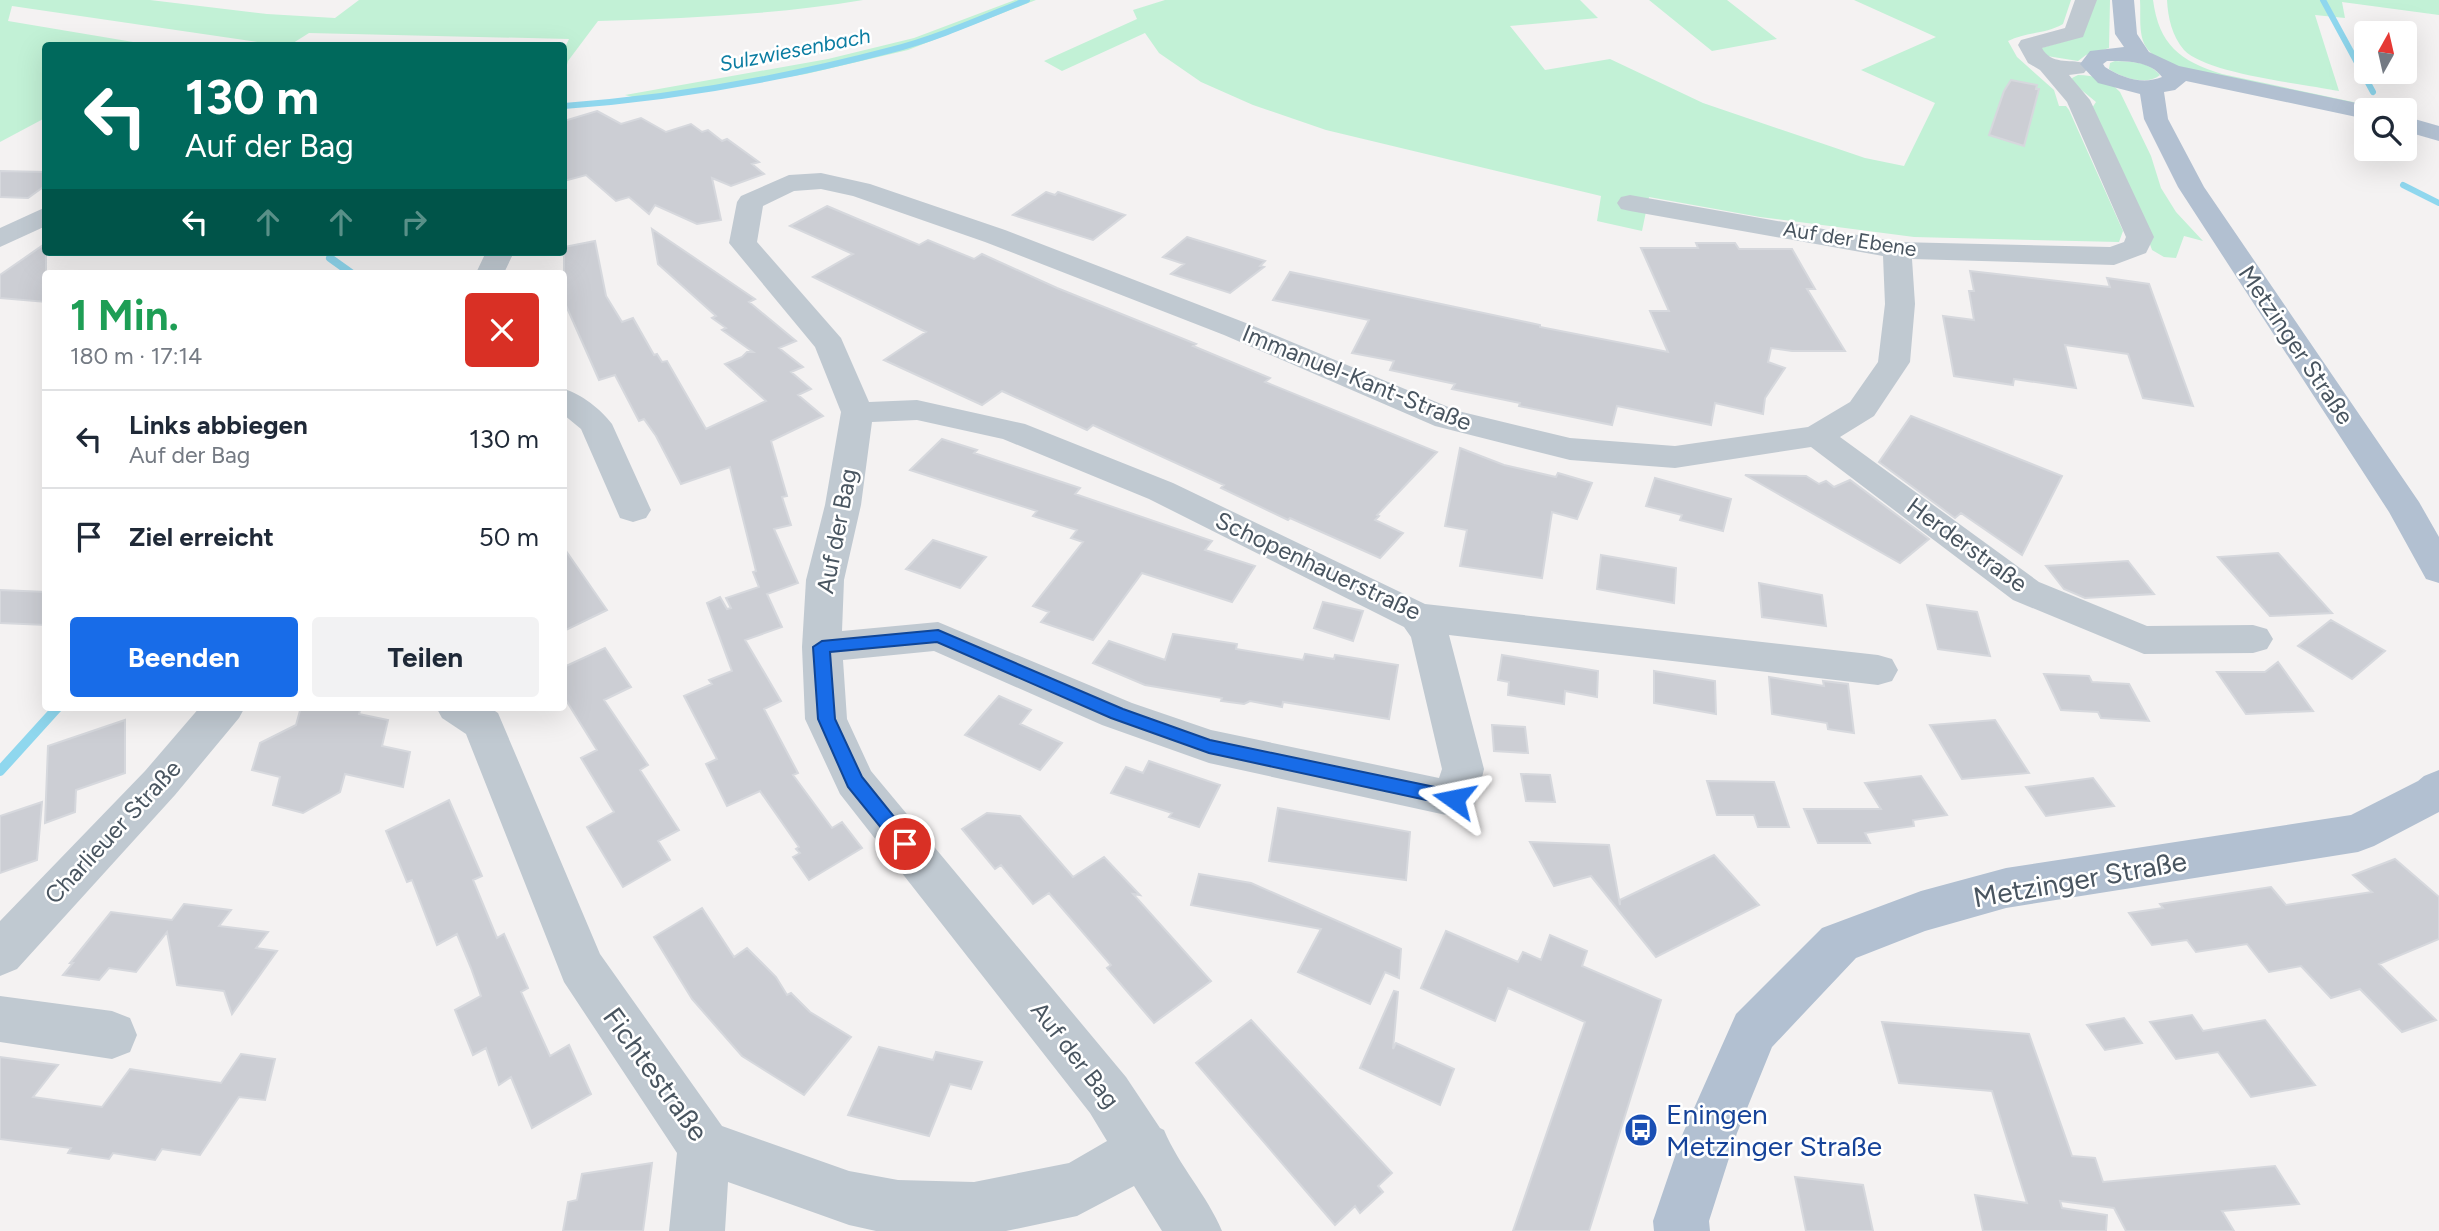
<!DOCTYPE html>
<html lang="de">
<meta charset="utf-8">
<style>
body{margin:0;font-family:Figtree,sans-serif;background:#f2f2f3;color:#1f2937;height:100vh;display:flex;flex-direction:column;font-size:26px;white-space:nowrap}
*{box-sizing:border-box;margin:0}
p{font-size:23px;color:#747a83}
.icon{flex:none;width:38px;height:38px;fill:none;stroke:currentColor;stroke-width:2;stroke-linecap:round;stroke-linejoin:round}
.map{position:relative;flex:1;overflow:hidden}
.panel{position:absolute;left:42px;top:270px;width:525px;height:441px;display:flex;flex-direction:column;background:#fff;border-radius:7px;box-shadow:0 7px 28px #0002}
.panel>*{flex:none}
.hud{position:absolute;left:42px;top:42px;width:525px;height:214px;border-radius:7px;box-shadow:0 7px 28px #0002;background:#00695c;color:#fff;overflow:hidden}
.needle{width:46px;rotate:8deg}
.tools{position:absolute;left:2354px;top:21px;display:grid;gap:14px}
.tools a{display:grid;place-items:center;width:63px;height:63px;border-radius:7px;background:#fff;box-shadow:0 7px 28px #0002;font-size:35px}
.pin{position:absolute;display:grid;place-items:center;width:60px;height:60px;color:#fff;margin:-30px;border:4px solid #fff;border-radius:50%;box-shadow:0 2px 7px #0007}
.me{position:absolute;width:77px;margin:-38px;rotate:282deg;stroke-linejoin:round;filter:drop-shadow(0 0 5px #0008)}
.turn{display:flex;align-items:center;gap:24px;height:147px;padding:0 28px;font-size:32px}
.turn .icon{width:91px;height:91px;stroke-width:2.5}
.turn b{display:block;font-size:49px;line-height:60px}
.lanes{display:flex;align-items:center;height:66px;padding:0 28px;background:#0003;justify-content:center;gap:35px;direction:ltr}
.lanes .off{opacity:.35}
.round{display:grid;place-items:center;flex:none;width:74px;height:74px;border-radius:7px;background:#f2f2f3}
.summary{display:flex;align-items:center;justify-content:space-between;height:119px;padding:0 28px}
h1{font-size:42px;font-weight:700;line-height:52px;color:#1e9e55}
.primary-button{display:flex;gap:14px;margin-top:auto;padding:14px 28px}
.primary-button a{flex:1;height:80px;border-radius:7px;background:#186ce8;color:#fff;font-size:28px;font-weight:700;line-height:80px;text-align:center}
.primary-button a+a{background:#f2f2f3;color:#1f2937}
ul{padding:0;list-style:none}
li{display:flex;align-items:center;gap:21px;height:98px;padding:0 28px;border-top:2px solid #e0e1e3}
li div{flex:1}
li b{display:block;font-size:26px}
li em{font-style:normal}
.map>svg:first-child{display:block}
.green{fill:#c2f1d6}
.lines{fill:none;stroke-linecap:round;stroke-linejoin:round}
.stream-far2{stroke:#8fd7ee;stroke-width:6}
.stream-far1{stroke:#8fd7ee;stroke-width:8}
.stream{stroke:#8fd7ee;stroke-width:10}
.building{fill:#ccced4;stroke:#d6d8dd;stroke-width:2}
.minor{fill:#c0c9d1;fill-rule:evenodd}
.major{fill:#b2c0d1;fill-rule:evenodd}
.route{fill:#186ce8;stroke:#104697;stroke-width:2}
.labels{text-anchor:middle;stroke-width:5;stroke-linejoin:round;paint-order:stroke}
.far-water-label{font-size:21px;font-style:italic;fill:#0b7da2;stroke:#fff}
.far-street-label{font-size:21px;fill:#495560;stroke:#fff}
.street-label{font-size:24px;fill:#495560;stroke:#fff}
.near-street-label{font-size:28px;fill:#495560;stroke:#fff}
.near-transit-label{font-size:28px;fill:#164399;stroke:#fff;text-anchor:start}
</style>
<div class="map">
<svg width="2439" height="1231" viewBox="0 0 2439 1231">
<rect width="100%" height="100%" fill="#f4f2f2"/>
<path class="green" d="M0,0H150L267,14L335,18L359,0H863C775,15 686,18 598,21L568,61L564,76V49L569,39L309,33L290,45H278L12,6L8,21L151,45L46,46L45,118L0,142Z
M1015,0H1036L908,50L806,74L644,100L625,95L828,59L914,38Z
M1165,0H1580L1598,18L1510,26L1545,70L1610,59L1703,103L1865,158L1904,166L1935,103L1861,70L1936,37L1854,0H2071L2063,24C2046,34 2026,32 2008,41L2017,57L2054,90L2059,106H2066L2069,110L2123,231L2119,242L1914,237L1760,217L1649,197L1642,231L1597,221L1601,196L1326,130L1253,105L1201,82L1159,53L1145,33L1062,71L1044,61L1137,19L1133,10Z
M1649,0H1727L1777,39L1712,51Z
M2095,0H2110L2109,48L2086,55L2078,61L2047,56L2041,48L2080,37Z
M2140,0H2153C2159,45 2180,61 2222,74L2391,110H2377C2349,104 2321,97 2293,91C2260,84 2164,76 2146,47C2138,35 2141,14 2140,0Z
M2167,0H2439V15L2342,2L2345,18L2315,15L2339,91C2304,84 2207,74 2184,50C2172,36 2168,18 2167,0Z
M2115,61C2132,62 2148,61 2160,75C2147,86 2122,78 2109,69L2110,63Z
M2078,75C2094,75 2109,80 2120,92L2151,156L2161,188L2176,212L2203,241L2184,236L2176,258L2164,257L2152,250L2132,192L2092,108L2096,102L2073,83L2072,78Z"/>
<g class="lines">
<path class="stream-far2" d="M2323,0L2373,92
M564,106C674,98 785,78 891,50C938,38 982,18 1027,0
M2403,185L2439,203"/>
<path class="stream-far1" d="M330,258L351,273"/>
<path class="stream" d="M0,771L58,707"/>
</g>
<path class="building" d="M2011,80L2037,85L2036,89H2039L2024,146L1989,135L2004,91Z
M597,111L621,124L641,118L666,132L691,124L702,132L708,130L722,141L727,139L759,162L752,164L764,174L731,186L712,178L721,220L697,224L655,205L649,214L629,197L616,201L586,175L564,181V121Z
M0,171L46,172V185L28,198L0,197Z
M1046,192L1055,195L1058,192L1125,215L1093,240L1013,215Z
M827,206L919,245L928,240L974,259L982,254L1057,288L1196,344L1193,346L1270,378L1265,382L1437,452L1377,515L1379,516L1375,520L1403,533L1380,558L1290,518L1288,520L1221,488L1224,485L1093,425L1087,430L1002,391L982,405L884,360L926,332L813,277L853,254L790,226Z
M652,229L755,299L749,302L796,341L779,348L803,367L791,372L811,389L798,395L823,416L771,441L787,496L782,497L791,525L774,529L798,583L767,594L782,627L745,640L781,701L764,709L798,773L793,775L832,828L842,822L862,848L809,880L793,857L800,853L796,849L799,847L760,791L727,806L706,764L717,759L684,696L712,684L709,680L732,671L707,603L720,597L727,609L731,608L726,598L759,587L753,572L756,571L730,467L681,484L656,436L644,419L639,421L615,375L599,380L564,301V247L595,241L606,296L622,322L633,318L654,355L657,354L662,362L667,361L706,429L766,401L725,364L742,357L747,352H753L722,330L726,328L712,318L716,316L658,264Z
M1187,237L1265,261L1260,266L1264,267L1230,293L1171,274L1184,264L1163,257Z
M46,243V302L0,298V275Z
M1696,243H1735L1739,249H1792L1815,289H1807L1845,351H1792L1771,348L1768,362L1785,368L1765,398L1763,414L1715,403L1711,425L1617,406L1612,425L1519,406L1520,403L1452,389L1455,384L1390,370L1394,361L1352,353L1369,320L1273,300L1290,272L1540,325V327L1668,352L1650,311H1669L1641,248H1698Z
M1970,271L2110,287L2107,278L2149,284L2193,406L2143,398L2128,354L2065,345L2076,388L2014,379L2013,385L1954,376L1943,316L1974,320L1969,291H1974Z
M1911,416L2062,476L2022,555L1961,513L1955,518L1879,462Z
M942,439L977,450L974,453L1080,488L1075,494L1212,541L1205,550L1255,566L1232,602L1142,573L1093,640L1041,622L1049,612L1033,606L1083,542L1071,538L1077,530L1033,516L1037,511L910,470Z
M1460,448L1504,465L1556,477L1558,473L1592,483L1577,519L1552,512L1542,578L1460,566L1467,530L1445,526Z
M1745,475L1806,476L1819,484L1826,481L1834,487L1850,480L1929,539L1900,563Z
M1655,478L1731,499L1723,531L1680,520L1682,515L1646,506Z
M933,540L986,557L960,588L906,569Z
M564,548L607,610L564,631Z
M2278,553L2332,613L2270,616L2218,557Z
M1601,555L1676,568L1674,603L1597,589Z
M2128,561L2154,594L2085,598L2064,589L2046,566Z
M1759,583L1822,595L1826,626L1762,617Z
M0,590L46,592V625L0,623Z
M1323,602L1363,611L1353,641L1314,628Z
M1927,605L1977,612L1990,656L1938,649Z
M2331,620L2385,651L2352,679L2298,646Z
M1173,634L1237,644L1236,649L1303,660L1305,654L1334,659L1335,655L1398,665L1389,719L1283,702L1282,707L1250,701L1244,704L1221,701L1222,698L1145,685L1093,663L1109,641L1165,660Z
M605,648L631,687L604,700L648,765L640,770L679,830L658,841L670,860L623,887L587,827L614,812L581,758L597,750L564,697V667Z
M1502,655L1598,671L1597,697L1565,691L1564,704L1508,695L1509,682L1498,680Z
M2278,662L2313,711L2246,714L2217,672H2265Z
M1654,671L1715,681L1716,714L1654,703Z
M2044,674L2089,676L2092,682L2129,684L2149,721L2101,718L2098,712L2061,710Z
M1769,677L1824,686L1823,681L1848,684L1854,733L1828,729L1827,723L1772,714Z
M999,696L1031,710L1020,724L1062,743L1040,770L965,735Z
M301,707H361L359,714L388,720L382,746L410,752L403,787L345,774L340,792L303,813L273,805L280,777L252,770L260,743L296,725Z
M125,720V773L76,790L75,812L45,823L48,746Z
M1995,720L2029,773L1962,779L1930,725Z
M1492,725L1525,727L1528,753L1494,751Z
M1149,761L1220,785L1199,827L1169,817L1172,813L1111,793L1126,767L1143,773Z
M1521,774L1550,775L1555,802L1526,801Z
M1921,776L1947,815L1913,820L1914,826L1865,833L1870,843H1818L1804,809H1881L1865,783Z
M2093,778L2114,806L2046,816L2026,787Z
M1707,781L1774,782L1789,827H1758L1754,815H1717Z
M449,800L482,876L473,880L497,938L504,934L528,988L521,992L550,1056L569,1045L591,1094L532,1128L511,1077L499,1085L486,1048L473,1055L455,1010L481,996L471,968L457,934L437,945L412,880L407,882L386,831Z
M42,802L37,860L0,873V816Z
M1278,808L1410,832L1406,880L1269,861Z
M987,813L1020,816L1073,877L1104,857L1140,895L1133,894L1211,981L1154,1023L1107,968L1111,965L1049,893L1033,904L1001,865L995,869L962,829Z
M1530,842L1609,845L1620,905V900L1714,855L1759,905L1656,957L1591,876L1554,886Z
M2395,859L2439,897V939L2379,964L2436,1020L2402,1032L2360,989L2331,998L2301,966L2269,972L2247,944L2196,952L2187,940L2152,945L2129,913L2163,908L2160,904L2271,887L2286,905L2372,892L2353,875Z
M1199,874L1251,883L1401,949L1399,978L1385,972L1370,1004L1298,972L1321,929L1191,905Z
M184,904L231,910L219,926L268,932L256,948L277,951L232,1014L224,991L177,985L167,932L136,972L109,968L99,980L63,975L73,963H70L111,912L172,920Z
M702,908L734,957L747,948L776,977L787,995L791,993L810,1012L851,1037L804,1095L742,1056L692,999L654,937Z
M1446,931L1518,962L1523,952L1541,960L1550,935L1587,951L1582,966L1661,1000L1589,1231H1513L1585,1022L1508,988L1495,1021L1421,988Z
M1394,991L1398,992L1393,1049L1396,1043L1454,1069L1440,1105L1360,1068Z
M2192,1015L2203,1031L2265,1020L2315,1085L2251,1097L2218,1052L2176,1059L2150,1022Z
M2124,1018L2142,1043L2105,1050L2087,1025Z
M1251,1020L1392,1173L1378,1186L1383,1192L1360,1213L1355,1206L1335,1225L1196,1063Z
M1882,1022L2029,1034L2072,1156L2095,1158L2103,1182L2275,1166L2299,1204L2222,1211L2234,1231H2126L2114,1208L2060,1201L2062,1208L2107,1215L2106,1231H1983L1975,1195L2027,1203L1992,1091L1899,1083Z
M879,1047L933,1060L936,1052L982,1062L971,1089L950,1084L929,1136L848,1115Z
M241,1054L275,1059L265,1100L239,1097L200,1155L162,1149L155,1160L113,1153L109,1159L68,1153L71,1148L0,1139V1057L58,1065L33,1097L102,1107L130,1069L221,1083Z
M652,1163L643,1231H563L568,1202L577,1200L582,1174Z
M1795,1177L1863,1185L1873,1231H1806Z"/>
<g class="lines">
<path class="minor" d="M2075,0H2097L2083,37L2042,48C2051,65 2069,59 2084,63L2088,68L2084,73L2069,75L2090,100L2154,237L2146,253L2114,265L1912,259L1915,304L1910,362L1874,416L1840,437L2039,582L2147,626L2253,625L2267,629L2273,639L2267,649L2253,653L2144,654L2013,600L1811,447L1675,468L1570,460L1435,426L1224,335L985,242L853,196L821,189L794,191L763,206L757,242L841,338L869,402L917,400L1025,424L1173,483L1425,604L1878,655L1892,659L1898,670L1892,681L1878,685L1449,635L1484,769L1477,799L1470,812L1455,817L1209,763L1102,725L934,651L843,660L847,719L871,771L1126,1077L1160,1128L1164,1130C1179,1166 1207,1195 1222,1231H1162L1134,1186L1077,1216L1006,1231H876L849,1225L728,1182L725,1231H669L677,1153L564,982L466,734L442,718L436,707H489L498,713L600,954L722,1126L849,1171L898,1180L974,1182L1069,1163L1107,1141L1090,1113L840,794L805,719L802,647L806,580L825,505L841,412L815,347L729,243L737,202L741,196L789,175L821,173L870,184L1005,230L1246,323L1458,411L1570,438L1675,446L1808,427L1850,402L1878,362L1885,304L1883,256L1630,211L1621,209L1617,203L1621,197L1630,195L1897,242L2110,247L2124,242L2126,237L2067,102L2040,70L2028,63L2018,45L2021,40L2065,28ZM917,420L1003,439L1149,499L1404,627L1411,637L1442,769L1439,778L1211,730L1132,703L938,622L842,631L844,580L861,505L872,422Z
M46,207V226L0,247V228Z
M486,252H514L504,273H476Z
M564,389C581,394 601,409 612,424L651,510L646,518L633,522L620,518L581,429L564,415Z
M200,707H245L239,718L175,795L17,969L0,976V921L145,771Z
M0,996L112,1011L130,1018L137,1035L130,1052L112,1059L0,1042Z"/>
<path class="major" d="M2112,0H2134L2137,34L2149,52L2179,66L2366,105L2377,110H2366V119L2186,81L2175,90L2164,92L2168,119L2204,187L2419,502L2439,537V583L2426,579L2389,512L2178,187L2144,119L2140,94L2098,83L2080,64L2090,51L2124,47L2115,34ZM2107,61C2126,61 2151,61 2162,77C2143,85 2122,78 2105,67L2103,64Z
M2404,116L2439,126V141L2404,131Z
M2439,770V812L2374,846L2358,852L2006,908L1925,931L1856,958L1772,1047L1737,1133L1709,1221L1710,1231H1654L1653,1221L1683,1133L1736,1014L1822,928L1921,891L2006,868L2351,815L2418,781L2424,776Z"/>
</g>
<path class="route" d="M938,630L1123,709L1210,740L1454,791L1461,793L1463,799L1461,804L1454,806L1209,753L1111,718L937,642L830,652L835,719L862,777L912,839L915,844L912,850L905,852L899,850L848,787L818,719L813,647L822,641Z"/>
<defs>
<symbol id="bus-disc" viewBox="-11 -11 22 22"><circle r="9.5" fill="#1a4fb4" stroke="#fff"/><path d="M-5-6H5V4H4V6H2V4H-2V6H-4V4H-5ZM-3.5-4V0h7V-4ZM-3.5 1.2v1.5H-2V1.2ZM2 1.2v1.5H3.5V1.2Z" fill="#fff"/></symbol>
</defs>
<g fill-rule="evenodd">
<use href="#bus-disc" x="1622" y="1111" width="38" height="38"/>
</g>
<g class="labels">
<g class="far-water-label">
<text transform="translate(795 50) rotate(-11)" y="7">Sulzwiesenbach</text>
</g>
<g class="far-street-label">
<text transform="translate(1850 239) rotate(9)" y="7">Auf der Ebene</text>
</g>
<g class="street-label">
<text transform="translate(2296 345) rotate(56)" y="8">Metzinger Straße</text>
<text transform="translate(1357 378) rotate(22)" y="8">Immanuel-Kant-Straße</text>
<text transform="translate(837 531) rotate(-79)" y="8">Auf der Bag</text>
<text transform="translate(1967 545) rotate(36)" y="8">Herderstraße</text>
<text transform="translate(1318 566) rotate(25)" y="8">Schopenhauerstraße</text>
<text transform="translate(113 832) rotate(-47)" y="8">Charlieuer Straße</text>
<text transform="translate(1075 1055) rotate(52)" y="8">Auf der Bag</text>
</g>
<g class="near-street-label">
<text transform="translate(2080 879) rotate(-10)" y="10">Metzinger Straße</text>
<text transform="translate(656 1074) rotate(54)" y="10">Fichtestraße</text>
</g>
<g class="near-transit-label">
<text x="1666" y="1124">Eningen<tspan x="1666" dy="32">Metzinger Straße</tspan></text>
</g>
</g>
</svg>
<div class="tools">
<a><svg class="needle" viewBox="-14 -14 28 28"><path d="M0-13l5 13h-10z" fill="#e53935"/><path d="M0 13l5-13h-10z" fill="#747a83"/></svg></a>
<a><svg class="icon" aria-label="search" viewBox="0 0 24 24"><circle cx="10" cy="10" r="6"/><path d="M15 15l6 6"/></svg></a>
</div>
<div class="pin" style="left:905px;top:844px;background:#d93025"><svg class="icon" aria-label="arrive" viewBox="0 0 24 24"><path d="M6 21V4h12l-3 4 3 4H6"/></svg></div>
<svg class="me" style="left:1454px;top:799px" viewBox="-20 -20 40 40"><path d="M0-17L14 15 0 8-14 15z" fill="#186ce8" stroke="#fff" stroke-width="4"/></svg>
<div class="hud">
<div class="turn"><svg class="icon" aria-label="left" viewBox="0 0 24 24"><path d="M17 20v-9H6M10 6l-5 5 5 5"/></svg><div><b>130 m</b>Auf der Bag</div></div>
<div class="lanes"><svg class="icon" aria-label="left" viewBox="0 0 24 24"><path d="M17 20v-9H6M10 6l-5 5 5 5"/></svg><svg class="icon off" aria-label="ahead" viewBox="0 0 24 24"><path d="M12 20V5M6 11l6-6 6 6"/></svg><svg class="icon off" aria-label="ahead" viewBox="0 0 24 24"><path d="M12 20V5M6 11l6-6 6 6"/></svg><svg class="icon off" aria-label="right" viewBox="0 0 24 24"><path d="M7 20v-9h11M14 6l5 5-5 5"/></svg></div>
</div>
<section class="panel">
<div class="summary"><div><h1>1 Min.</h1><p>180 m · 17:14</p></div><a class="round" style="background:#d93025;color:#fff"><svg class="icon" aria-label="close" viewBox="0 0 24 24"><path d="M6 6l12 12M18 6L6 18"/></svg></a></div>
<ul>
<li><svg class="icon" aria-label="left" viewBox="0 0 24 24"><path d="M17 20v-9H6M10 6l-5 5 5 5"/></svg><div><b>Links abbiegen</b><p>Auf der Bag</p></div><em>130 m</em></li>
<li><svg class="icon" aria-label="arrive" viewBox="0 0 24 24"><path d="M6 21V4h12l-3 4 3 4H6"/></svg><div><b>Ziel erreicht</b></div><em>50 m</em></li>
</ul>
<div class="primary-button"><a>Beenden</a><a>Teilen</a></div>
</section>
</div>
